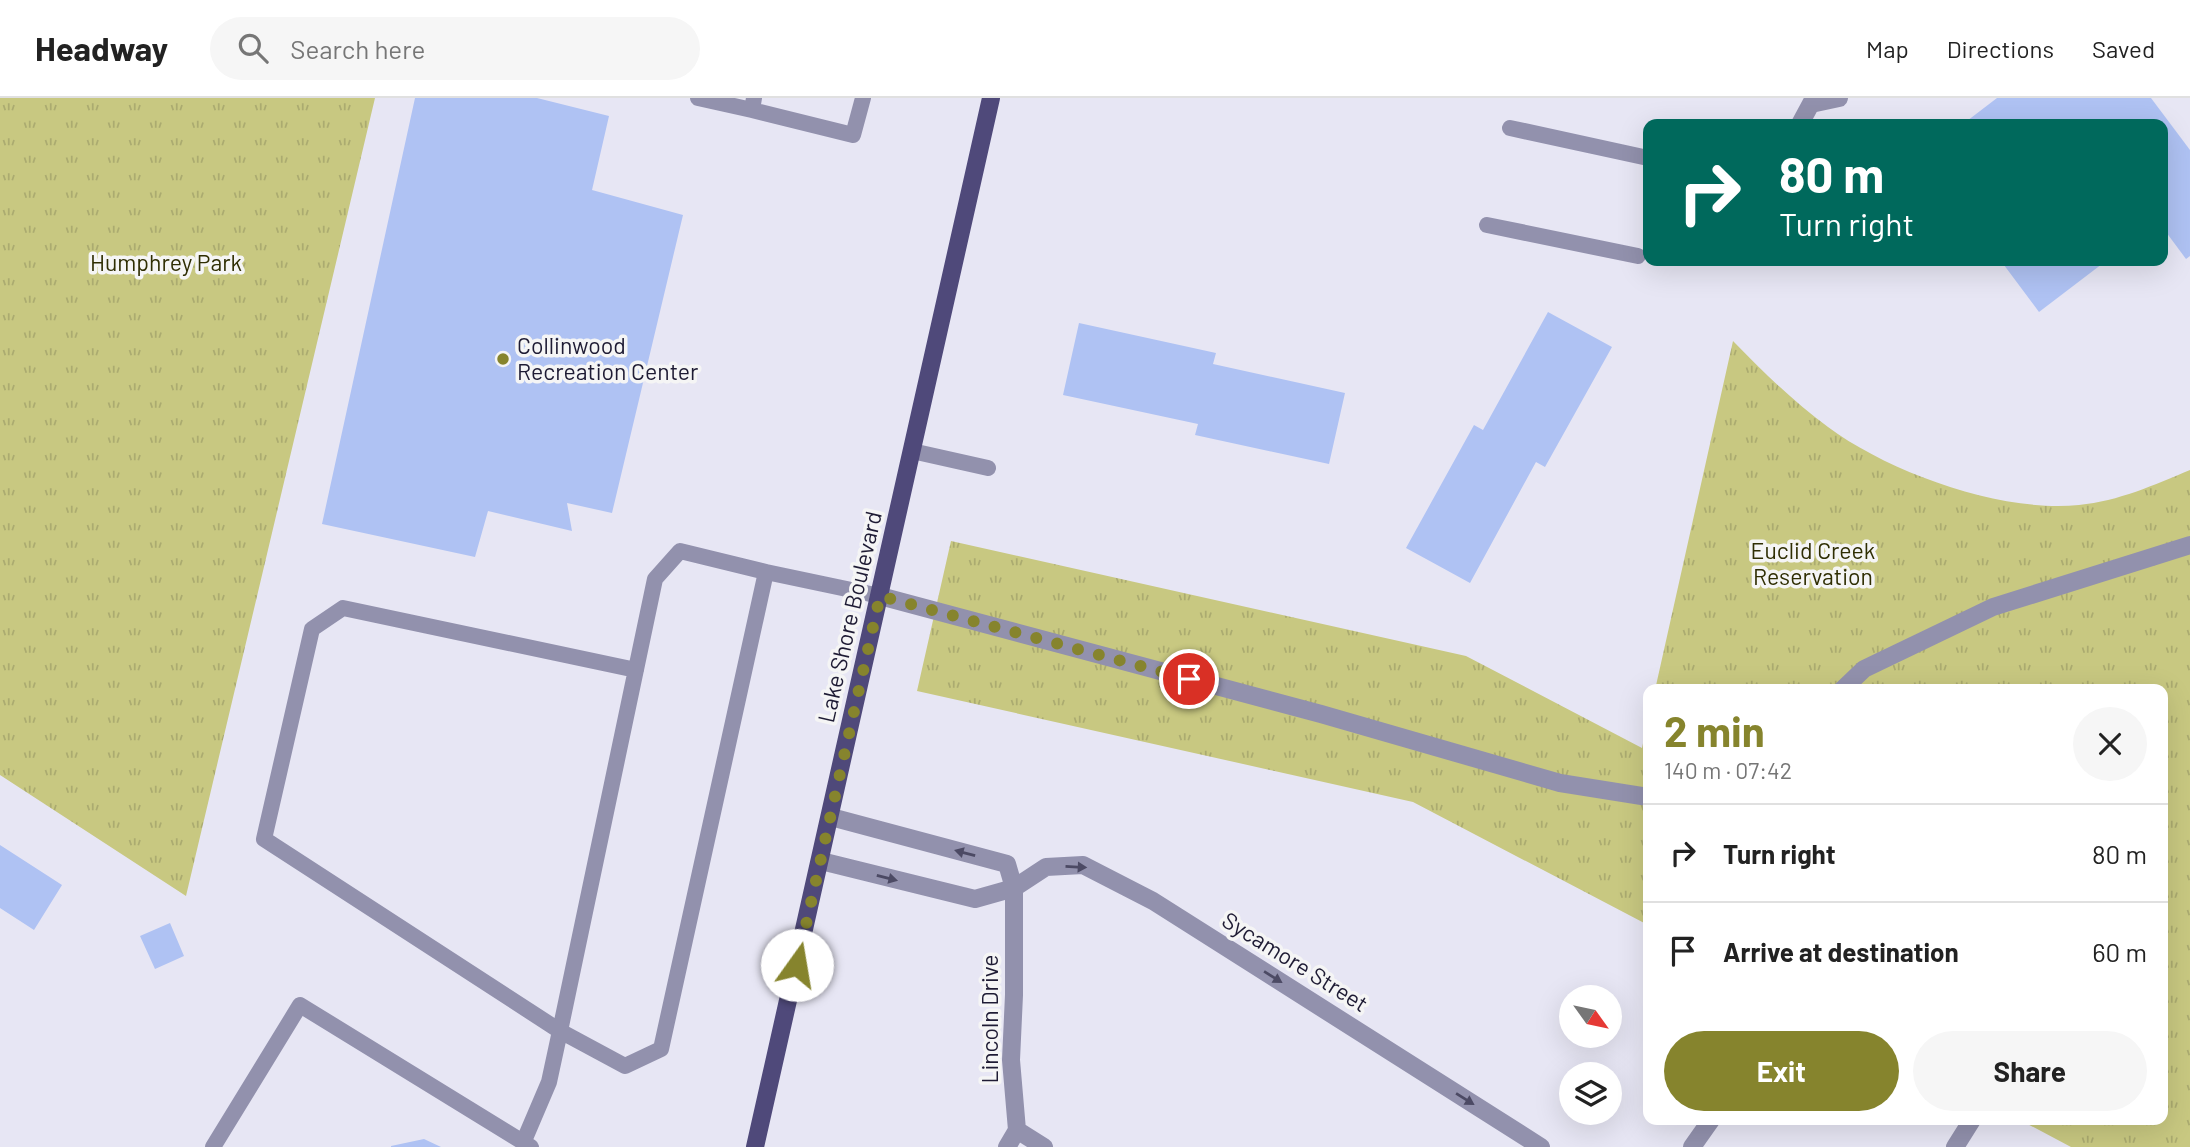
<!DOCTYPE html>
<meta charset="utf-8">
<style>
body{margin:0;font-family:Barlow,sans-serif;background:#f6f6f6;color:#222;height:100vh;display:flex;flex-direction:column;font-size:26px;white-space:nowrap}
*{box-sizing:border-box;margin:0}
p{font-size:23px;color:#767676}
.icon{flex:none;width:38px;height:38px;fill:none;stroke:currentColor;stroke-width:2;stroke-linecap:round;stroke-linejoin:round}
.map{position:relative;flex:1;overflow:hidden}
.side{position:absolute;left:1643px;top:586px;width:525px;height:441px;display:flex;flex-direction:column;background:#fff;border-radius:14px;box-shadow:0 7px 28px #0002}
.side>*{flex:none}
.banner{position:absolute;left:1643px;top:21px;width:525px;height:147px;border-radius:14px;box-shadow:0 7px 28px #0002;background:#00695c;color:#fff;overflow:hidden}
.needle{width:46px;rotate:123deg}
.controls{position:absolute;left:1559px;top:887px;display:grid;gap:14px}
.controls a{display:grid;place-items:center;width:63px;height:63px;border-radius:50%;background:#fff;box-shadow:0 7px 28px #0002;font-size:35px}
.pin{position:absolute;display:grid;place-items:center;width:60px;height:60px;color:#fff;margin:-30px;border:4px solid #fff;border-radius:50%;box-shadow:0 2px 7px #0007}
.me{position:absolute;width:77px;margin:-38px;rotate:13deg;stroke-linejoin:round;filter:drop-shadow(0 0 5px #0008)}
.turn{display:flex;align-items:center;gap:24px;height:147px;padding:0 21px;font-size:32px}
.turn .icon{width:91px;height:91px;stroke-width:2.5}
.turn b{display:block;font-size:49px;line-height:60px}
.round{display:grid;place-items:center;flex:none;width:74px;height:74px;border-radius:37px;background:#f6f6f6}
.head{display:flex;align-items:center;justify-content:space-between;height:119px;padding:0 21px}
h1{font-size:42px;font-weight:700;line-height:52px;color:#86842d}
.button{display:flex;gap:14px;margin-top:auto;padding:14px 21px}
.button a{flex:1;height:80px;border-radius:42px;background:#86842d;color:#fff;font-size:28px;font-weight:700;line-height:80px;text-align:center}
.button a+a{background:#f6f6f6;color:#222}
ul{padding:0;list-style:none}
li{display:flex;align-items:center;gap:21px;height:98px;padding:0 21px;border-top:2px solid #e0e0e0}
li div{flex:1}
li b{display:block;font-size:26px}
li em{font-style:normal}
header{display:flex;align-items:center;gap:42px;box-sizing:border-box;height:98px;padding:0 35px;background:#fff;border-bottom:2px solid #e0e0e0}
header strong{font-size:33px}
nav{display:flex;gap:38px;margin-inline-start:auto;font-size:24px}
.search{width:490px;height:63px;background:#f6f6f6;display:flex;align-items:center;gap:18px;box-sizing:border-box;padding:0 24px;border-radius:38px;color:#767676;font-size:26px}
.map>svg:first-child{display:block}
.park{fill:url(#park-tufts)}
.building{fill:#afc2f3}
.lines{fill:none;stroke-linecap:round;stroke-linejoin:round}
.lane{stroke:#9291ad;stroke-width:16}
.street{stroke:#9291ad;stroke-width:18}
.primary{stroke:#4f497a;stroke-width:18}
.oneway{fill:#4c4a64}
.route{stroke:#86842d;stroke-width:12;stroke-dasharray:0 21.6}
.poi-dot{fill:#86842d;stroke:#f5f5f5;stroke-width:2.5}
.labels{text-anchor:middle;stroke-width:7;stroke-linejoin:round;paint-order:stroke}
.park-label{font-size:23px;fill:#2f2e03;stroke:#f5f5f5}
.poi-label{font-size:23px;fill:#1e1b34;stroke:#f5f5f5;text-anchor:start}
.street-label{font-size:23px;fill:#1e1b34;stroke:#f5f5f5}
</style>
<header>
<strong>Headway</strong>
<div class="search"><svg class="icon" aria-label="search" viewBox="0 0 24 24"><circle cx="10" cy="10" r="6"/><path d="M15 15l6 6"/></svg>Search here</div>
<nav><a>Map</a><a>Directions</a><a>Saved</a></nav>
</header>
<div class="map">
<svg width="2190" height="1049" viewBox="0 0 2190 1049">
<defs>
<pattern id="park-tufts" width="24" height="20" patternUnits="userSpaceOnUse" patternTransform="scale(1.75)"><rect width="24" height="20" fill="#c8c881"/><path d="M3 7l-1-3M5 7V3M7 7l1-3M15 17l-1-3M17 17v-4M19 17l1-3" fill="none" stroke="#abab70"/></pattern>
</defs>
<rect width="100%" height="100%" fill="#e7e6f4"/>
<path class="park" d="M0,0H375L186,798L0,677Z
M1733,243C1763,274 1793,303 1828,329C1890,375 2002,415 2079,407C2119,403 2154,387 2190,372V1049H2071L2020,1022H2163V592H1655Z
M951,443L1466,558L1642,650L1648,621V827L1413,704L917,593Z"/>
<path class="building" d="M415,0H537L609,18L592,92L683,117L612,415L567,405L572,433L488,413L475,459L322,426Z
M1997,0H2151L2190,52V158L2186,161L2163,130V26H1963Z
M2001,163H2099L2102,166L2039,214Z
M1548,214L1612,249L1545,369L1536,364L1470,485L1406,450L1474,327L1483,332Z
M1079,225L1216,255L1213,266L1345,295L1329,366L1195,337L1198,326L1063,297Z
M0,747L62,787L34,832L0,810Z
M170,825L184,858L155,871L140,838Z
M424,1041L441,1049H391V1048Z"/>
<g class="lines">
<path class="lane" d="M698,0L752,12
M754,0L752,12L853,37L863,0
M1510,30L1648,60
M1487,127L1638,158
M912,353L988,370
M766,474L880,498
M523,1045L549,984L560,933L655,481L680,453L766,474L661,951L625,968L560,933L264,741L312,531L343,510L636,572
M213,1049L300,907L531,1049"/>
<path class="street" d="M1811,6L1839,0
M1800,26L1814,0
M880,498L1321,616L1560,685L1648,699
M1842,592L1864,571L1993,509L2190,447
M831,719L1007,766L1014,790V897L1011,962L1017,1032L1007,1049
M821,763L975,801L1014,790L1046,769L1083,767L1153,803L1541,1049
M1017,1032L1044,1049
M1692,1049L1711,1022
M1955,1049L1972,1022"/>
<path class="primary" d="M755,1049L991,0"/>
</g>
<defs><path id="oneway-solid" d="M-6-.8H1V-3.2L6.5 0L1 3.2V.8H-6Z" transform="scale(1.75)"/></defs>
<g class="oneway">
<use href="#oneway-solid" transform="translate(965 755) rotate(-165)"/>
<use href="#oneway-solid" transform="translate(1076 769) rotate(3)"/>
<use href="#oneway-solid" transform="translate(887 780) rotate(14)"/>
<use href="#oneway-solid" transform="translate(1273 879) rotate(32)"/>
<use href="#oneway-solid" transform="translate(1465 1001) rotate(32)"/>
</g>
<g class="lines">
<path class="route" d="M797,867L880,498L1189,581"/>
</g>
<circle class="poi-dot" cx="503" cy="261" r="7"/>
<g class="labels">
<g class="park-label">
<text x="166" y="173">Humphrey Park</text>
<text x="1813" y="461">Euclid Creek<tspan x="1813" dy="26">Reservation</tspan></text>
</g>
<g class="poi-label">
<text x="517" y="256">Collinwood<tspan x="517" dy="26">Recreation Center</tspan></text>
</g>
<g class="street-label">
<text transform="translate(850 519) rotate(-77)" y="8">Lake Shore Boulevard</text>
<text transform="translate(1295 864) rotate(32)" y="8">Sycamore Street</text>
<text transform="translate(990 921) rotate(-90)" y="8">Lincoln Drive</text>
</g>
</g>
</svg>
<div class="controls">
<a><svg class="needle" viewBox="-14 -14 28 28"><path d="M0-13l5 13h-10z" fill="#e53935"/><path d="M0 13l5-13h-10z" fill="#767676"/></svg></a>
<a><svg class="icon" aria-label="layers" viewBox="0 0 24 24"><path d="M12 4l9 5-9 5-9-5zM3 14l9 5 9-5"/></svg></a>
</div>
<div class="pin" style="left:1189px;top:581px;background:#d93025"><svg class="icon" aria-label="arrive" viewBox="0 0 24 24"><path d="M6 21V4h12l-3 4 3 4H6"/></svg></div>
<svg class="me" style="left:797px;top:867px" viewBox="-20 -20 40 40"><circle r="19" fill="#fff"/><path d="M0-13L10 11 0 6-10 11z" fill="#86842d"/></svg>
<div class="banner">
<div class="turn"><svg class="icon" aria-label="right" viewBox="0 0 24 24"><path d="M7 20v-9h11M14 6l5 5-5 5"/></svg><div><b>80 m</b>Turn right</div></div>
</div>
<section class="side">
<div class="head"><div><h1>2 min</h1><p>140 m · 07:42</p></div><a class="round"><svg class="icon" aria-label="close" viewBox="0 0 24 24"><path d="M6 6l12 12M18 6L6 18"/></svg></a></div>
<ul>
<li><svg class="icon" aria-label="right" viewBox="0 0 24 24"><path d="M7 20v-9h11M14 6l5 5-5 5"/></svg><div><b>Turn right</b></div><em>80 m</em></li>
<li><svg class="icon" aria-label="arrive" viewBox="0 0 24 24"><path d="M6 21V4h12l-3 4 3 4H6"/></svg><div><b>Arrive at destination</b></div><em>60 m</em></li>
</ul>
<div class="button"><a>Exit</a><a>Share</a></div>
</section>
</div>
